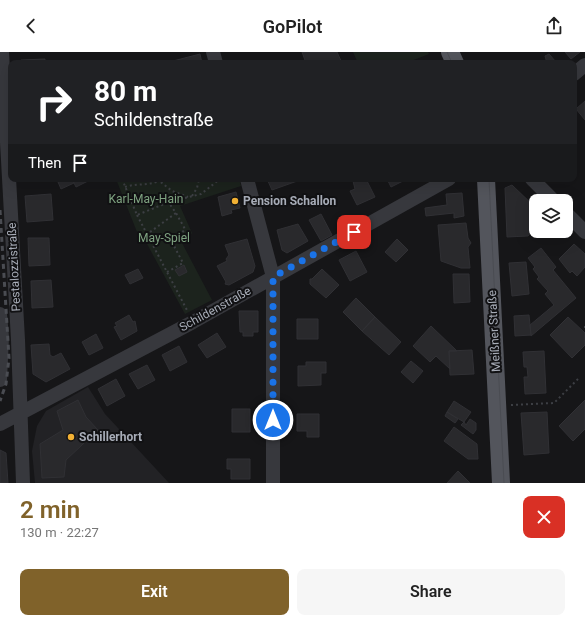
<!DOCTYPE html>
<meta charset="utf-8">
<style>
body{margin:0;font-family:Roboto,sans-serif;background:#f6f6f6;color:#222;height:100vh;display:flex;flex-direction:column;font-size:15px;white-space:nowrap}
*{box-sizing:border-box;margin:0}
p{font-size:13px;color:#767676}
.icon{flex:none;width:22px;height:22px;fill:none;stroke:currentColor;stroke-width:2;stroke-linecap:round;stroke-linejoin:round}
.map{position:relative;height:431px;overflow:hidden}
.side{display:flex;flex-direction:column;background:#fff;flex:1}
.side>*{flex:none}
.guide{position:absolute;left:8px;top:8px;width:569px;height:122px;border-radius:8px;box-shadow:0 4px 16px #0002;background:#202124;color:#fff;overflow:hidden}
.tools{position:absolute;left:529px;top:142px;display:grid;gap:8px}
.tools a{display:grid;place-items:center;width:44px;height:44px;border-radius:8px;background:#fff;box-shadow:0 4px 16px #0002;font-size:20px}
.pin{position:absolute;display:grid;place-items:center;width:34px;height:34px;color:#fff;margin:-17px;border-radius:8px;box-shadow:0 2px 6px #0006}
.me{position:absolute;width:44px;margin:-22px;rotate:0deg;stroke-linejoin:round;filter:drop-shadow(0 0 3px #0008)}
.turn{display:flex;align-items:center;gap:14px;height:84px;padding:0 20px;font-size:18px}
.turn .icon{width:52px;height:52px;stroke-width:2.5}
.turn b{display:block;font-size:28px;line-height:34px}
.then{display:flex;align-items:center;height:38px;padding:0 20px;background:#0003;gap:8px;font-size:15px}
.round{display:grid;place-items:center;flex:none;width:42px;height:42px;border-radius:8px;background:#f6f6f6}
.headline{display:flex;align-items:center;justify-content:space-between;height:68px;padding:0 20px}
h1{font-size:24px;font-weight:600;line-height:30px;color:#80622a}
.primary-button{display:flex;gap:8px;margin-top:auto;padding:8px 20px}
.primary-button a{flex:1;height:46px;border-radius:8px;background:#80622a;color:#fff;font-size:16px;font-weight:600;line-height:46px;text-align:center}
.primary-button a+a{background:#f6f6f6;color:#222}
header{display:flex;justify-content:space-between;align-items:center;height:52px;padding:0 20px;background:#fff;font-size:18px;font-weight:600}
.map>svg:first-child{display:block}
.built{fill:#222225}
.green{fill:#1c231d}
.building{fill:#29292c;stroke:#303034}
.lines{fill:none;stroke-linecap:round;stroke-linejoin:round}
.path{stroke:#3d3f44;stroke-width:2;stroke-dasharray:2 3;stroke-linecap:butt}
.minor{stroke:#37383d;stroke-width:14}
.major{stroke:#53555c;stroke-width:18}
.tram{stroke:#4a4c52;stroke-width:1}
.rail{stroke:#4a4c52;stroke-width:3;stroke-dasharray:5 4;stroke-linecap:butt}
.route{stroke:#1a73e8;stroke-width:7;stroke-dasharray:0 12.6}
.poi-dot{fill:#f2b134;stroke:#111113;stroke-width:1.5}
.labels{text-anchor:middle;stroke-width:4;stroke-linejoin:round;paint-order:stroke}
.park-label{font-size:12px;fill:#7fa381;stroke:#111113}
.poi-label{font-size:12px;font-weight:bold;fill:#a8adb8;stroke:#111113;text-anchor:start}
.street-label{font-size:12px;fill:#a8adb8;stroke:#111113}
</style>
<header><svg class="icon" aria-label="back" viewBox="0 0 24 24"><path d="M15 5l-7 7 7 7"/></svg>GoPilot<svg class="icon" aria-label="share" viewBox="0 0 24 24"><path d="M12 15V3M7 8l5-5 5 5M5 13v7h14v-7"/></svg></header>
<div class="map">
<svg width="585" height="431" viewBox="0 0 585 431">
<rect width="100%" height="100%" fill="#161618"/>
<path class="built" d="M88,335L105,362L169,431H35L32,399L37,374L46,359Z"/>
<path class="green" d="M353,0H428L429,2L406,11H358Z
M116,127H239L241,134L180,154L192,181L182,191L212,248L185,262L140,179L137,180Z"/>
<path class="building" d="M302,0H337L342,11H306Z
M565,0H580L571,7Z
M200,2L202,11H174L173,9Z
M549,2L556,10L555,11H547L545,4Z
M45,7V11H21V8Z
M585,49V68L576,57Z
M65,127H72L74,131L61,137L58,130Z
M72,127H92L76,135Z
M267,127H303L272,138Z
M358,127H366L375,145L357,153L350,139L355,137L353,129Z
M387,127H407L391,135Z
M512,133L536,156V175L528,184L507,185L505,136Z
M236,140L240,156L231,158L232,161L222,164L218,145Z
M462,141L464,164L454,166V161L426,164L425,156L447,153L446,142Z
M51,142L53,168L27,170L25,144Z
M321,162L332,183L321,189L309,168Z
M466,171L468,186L471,191L468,195L470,216H461L441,209L438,173Z
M298,172L308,189L287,201L282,198L277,178Z
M28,186H49L50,213L29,214Z
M247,187L255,214L253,220L229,233L225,232L226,230L217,214L227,209L226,207L229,203L225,193Z
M397,187L408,198L396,210L385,200Z
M574,192L585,202V215L577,224L572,219L570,221L559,207Z
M541,196L556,215L553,218L576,246L531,284L530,273L554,253L545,242L548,239L537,227L539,225L533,217L535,215L528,206Z
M356,199L367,220L350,229L339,208Z
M526,210L529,242L512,244L509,211Z
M184,213L187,220L179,224L175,218Z
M138,217L143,226L130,232L125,223Z
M322,217L339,233L326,246L310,232V227H312Z
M453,222H469L470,250L454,251Z
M51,228L53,255L32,256L31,229Z
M356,246L375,265L362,279L343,260Z
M239,259H258V280H253V284H243V280H240Z
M129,263L133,270L135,269L137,279L121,288L114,275L117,274L115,271Z
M529,263L531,283L515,284L514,264Z
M375,265L401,290L389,303L362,279Z
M568,265L585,281V293L572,306L550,283Z
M297,267H318V287H297Z
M431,274L457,299H449L450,317L436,304L430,310L413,294Z
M217,281L226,295L207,306L198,293Z
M96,282L103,296L89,303L82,290Z
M49,292L50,303L53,305L61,301L70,317L46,330L33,322L31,293Z
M179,294L187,310L170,319L162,303Z
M472,298L474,322L450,323L449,299Z
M544,299L546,341L525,342L524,325H528L527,315H524L523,300Z
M411,309L423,319L413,331L401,320Z
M306,310H326V321H321V333L298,334V314H306Z
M147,313L155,328L138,337L129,322Z
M116,327L125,344L107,354L98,337Z
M78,348L86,365L98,378L66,408L64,425L42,426L40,392L63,378L57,359Z
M585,348V377L573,389L559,374Z
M454,349L471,360L464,370L447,360Z
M232,357H250V380H232Z
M447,360L458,367L455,371L445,364Z
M547,360L549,401L524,403L521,361Z
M297,362H319V385H307V379H297Z
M470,367L476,371V378L473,382L461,373L464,370L466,373Z
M454,375L477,392L478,407H468L444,389Z
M0,398L6,401L8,431H0Z
M227,407H250V427H231V417H227Z
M458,419L470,431H447Z"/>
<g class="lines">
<path class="path" d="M122,127L137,163L169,150L201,142L220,127
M157,127L172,139L188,145
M220,127H226
M125,135C136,131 148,134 159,129
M192,144L197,136L199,127
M137,163L188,260
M146,183L176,161L169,151
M167,220L183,211L173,192L185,177L176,161
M585,274V276
M511,353L554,351L580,325"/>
<path class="minor" d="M2,0L18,288L23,431
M213,0L216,11
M574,22L585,13
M247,127L273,225V431
M532,127L554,149
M566,161L585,180
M0,262L2,285L0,328
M0,372L193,270L449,127"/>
<path class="major" d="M450,0L455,11
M486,127L501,431"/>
<path class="tram" d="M447,0L452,11
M489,127L504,431"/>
<path class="rail" d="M0,158L9,306L6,332L0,349"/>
</g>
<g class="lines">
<path class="route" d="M273,368V225L354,180"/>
</g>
<g class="poi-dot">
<circle cx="235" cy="149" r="4"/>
<circle cx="71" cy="385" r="4"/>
</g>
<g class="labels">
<g class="park-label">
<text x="146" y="151">Karl-May-Hain</text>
<text x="164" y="190">May-Spiel</text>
</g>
<g class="poi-label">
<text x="243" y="153">Pension Schallon</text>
<text x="79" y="389">Schillerhort</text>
</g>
<g class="street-label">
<text transform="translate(14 215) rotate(-93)" y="4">Pestalozzistraße</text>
<text transform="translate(215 257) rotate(-29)" y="4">Schildenstraße</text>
<text transform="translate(494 279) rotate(-93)" y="4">Meißner Straße</text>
</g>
</g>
</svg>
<div class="tools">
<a><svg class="icon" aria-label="layers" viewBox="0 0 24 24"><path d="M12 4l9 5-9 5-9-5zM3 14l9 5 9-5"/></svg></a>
</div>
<div class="pin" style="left:354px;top:180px;background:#d93025"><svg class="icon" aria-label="arrive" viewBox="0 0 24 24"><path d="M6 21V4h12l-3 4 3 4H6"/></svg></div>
<svg class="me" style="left:273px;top:368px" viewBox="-20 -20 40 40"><circle r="17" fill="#1a73e8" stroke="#fff" stroke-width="3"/><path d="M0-11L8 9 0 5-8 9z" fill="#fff"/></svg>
<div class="guide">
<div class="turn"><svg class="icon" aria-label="right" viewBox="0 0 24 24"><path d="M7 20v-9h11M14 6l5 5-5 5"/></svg><div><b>80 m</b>Schildenstraße</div></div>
<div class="then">Then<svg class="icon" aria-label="arrive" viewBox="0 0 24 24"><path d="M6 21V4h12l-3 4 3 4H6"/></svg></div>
</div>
</div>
<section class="side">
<div class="headline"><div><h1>2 min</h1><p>130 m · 22:27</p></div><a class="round" style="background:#d93025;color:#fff"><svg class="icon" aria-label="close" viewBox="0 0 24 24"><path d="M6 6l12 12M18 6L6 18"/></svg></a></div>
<div class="primary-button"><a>Exit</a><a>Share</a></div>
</section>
